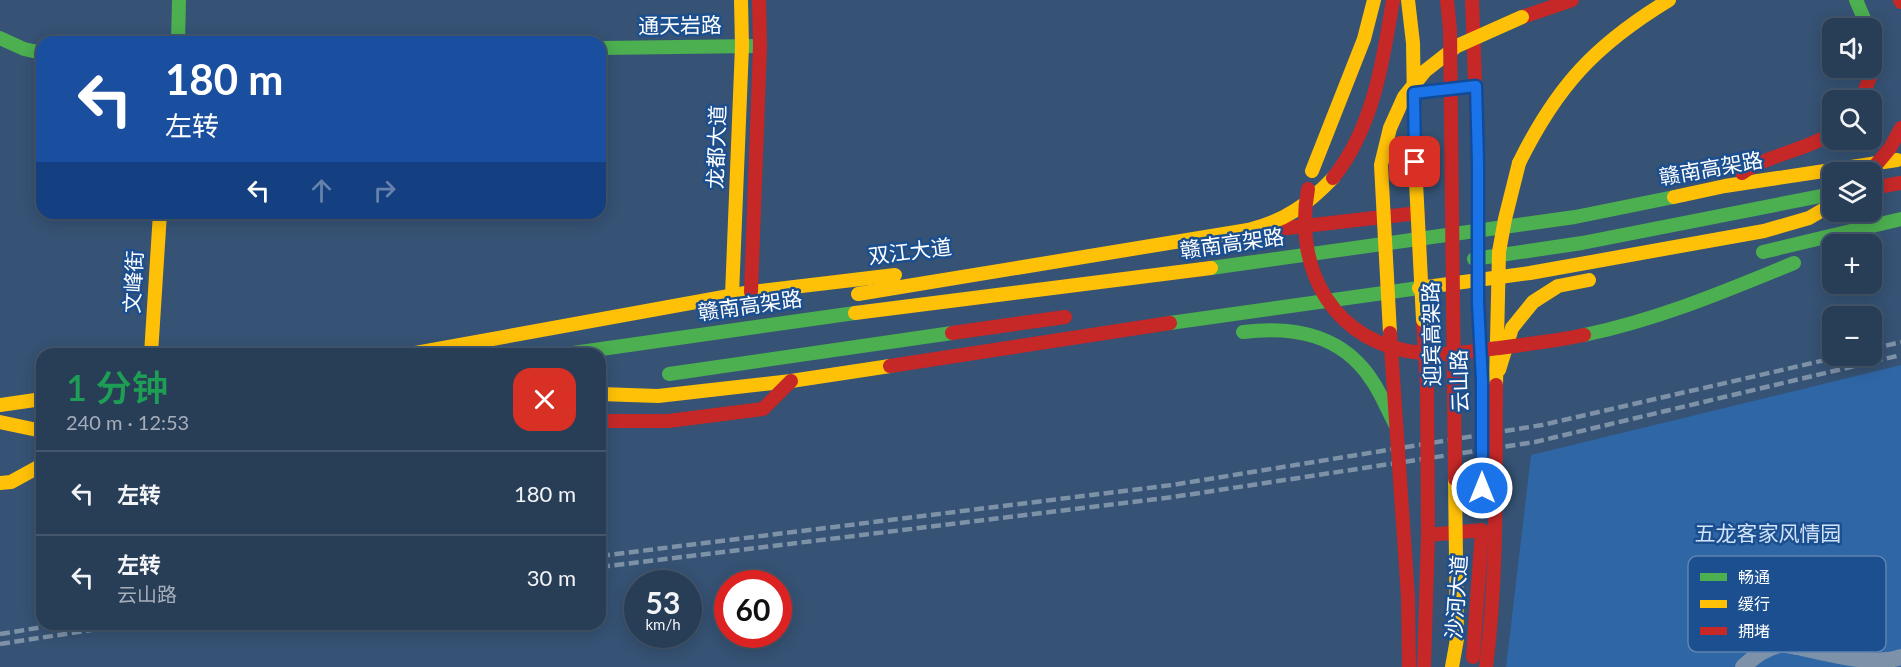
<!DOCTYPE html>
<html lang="zh">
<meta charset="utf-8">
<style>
body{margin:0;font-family:Lato,"Noto Sans SC",sans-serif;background:#30455d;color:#f1f3f6;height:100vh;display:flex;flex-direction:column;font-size:22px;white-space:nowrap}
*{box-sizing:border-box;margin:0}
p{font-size:20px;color:#a5aeba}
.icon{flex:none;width:33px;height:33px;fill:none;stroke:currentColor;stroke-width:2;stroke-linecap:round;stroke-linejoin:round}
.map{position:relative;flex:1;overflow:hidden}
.details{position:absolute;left:36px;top:348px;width:570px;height:282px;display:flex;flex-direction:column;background:#283e57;border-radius:18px;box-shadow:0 3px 15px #0003,0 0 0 2px #44576d}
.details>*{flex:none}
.top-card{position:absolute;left:36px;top:36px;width:570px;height:183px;border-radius:18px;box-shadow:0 3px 15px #0003,0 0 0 2px #44576d;background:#1a4fa0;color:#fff;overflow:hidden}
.buttons{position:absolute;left:1822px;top:18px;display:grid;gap:12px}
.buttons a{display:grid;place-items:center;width:60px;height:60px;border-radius:12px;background:#283e57;box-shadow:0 3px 15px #0003,0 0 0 2px #44576d;font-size:30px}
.speed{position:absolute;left:624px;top:570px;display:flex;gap:12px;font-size:30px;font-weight:700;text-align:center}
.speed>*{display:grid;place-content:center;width:78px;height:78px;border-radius:50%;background:#283e57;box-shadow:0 3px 15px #0003,0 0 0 2px #44576d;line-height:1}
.speed small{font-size:15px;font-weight:400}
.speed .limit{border:9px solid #d22;background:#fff;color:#111}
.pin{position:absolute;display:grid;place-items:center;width:51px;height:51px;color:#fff;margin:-26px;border-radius:12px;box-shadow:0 3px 9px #0006}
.me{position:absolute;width:66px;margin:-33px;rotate:0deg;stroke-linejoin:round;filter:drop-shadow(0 0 4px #0008)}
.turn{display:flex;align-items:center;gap:21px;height:126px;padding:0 30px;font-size:27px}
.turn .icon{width:78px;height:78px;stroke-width:2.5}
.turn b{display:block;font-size:42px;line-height:51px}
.lanes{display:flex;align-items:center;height:57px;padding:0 30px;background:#0003;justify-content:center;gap:30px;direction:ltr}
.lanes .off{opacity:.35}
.round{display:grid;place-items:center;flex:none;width:63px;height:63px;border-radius:18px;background:#30455d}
.summary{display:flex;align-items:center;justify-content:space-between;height:102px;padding:0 30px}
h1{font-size:36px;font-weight:600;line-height:45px;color:#1e9e55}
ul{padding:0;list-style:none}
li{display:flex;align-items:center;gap:18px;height:84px;padding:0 30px;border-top:2px solid #44576d}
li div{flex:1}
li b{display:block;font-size:22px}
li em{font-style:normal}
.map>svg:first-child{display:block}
.green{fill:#2f66a5}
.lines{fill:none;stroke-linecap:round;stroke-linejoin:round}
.street{stroke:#7d92a8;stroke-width:16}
.fast{stroke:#4caf50;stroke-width:14}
.slow{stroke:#ffc107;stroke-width:14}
.jam{stroke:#c62828;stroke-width:14}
.rail{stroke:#7e92a7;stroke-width:4.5;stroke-dasharray:10 4.5;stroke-linecap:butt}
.fast-bridge{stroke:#4caf50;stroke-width:14}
.slow-bridge{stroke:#ffc107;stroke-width:14}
.jam-bridge{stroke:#c62828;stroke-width:14}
.route-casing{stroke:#114b97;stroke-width:15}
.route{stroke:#1a73e8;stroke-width:10}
.labels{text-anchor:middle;stroke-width:5;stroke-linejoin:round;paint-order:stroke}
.street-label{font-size:21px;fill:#fff;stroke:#1b4f8f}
.park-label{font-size:21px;fill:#cfe3fa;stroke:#1b4f8f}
.key{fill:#1b4f8f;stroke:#5f84b1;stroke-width:1.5}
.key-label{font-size:16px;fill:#fff}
</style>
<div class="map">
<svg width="1901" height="667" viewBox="0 0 1901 667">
<rect width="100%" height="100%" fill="#365274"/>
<path class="green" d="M1901,365V667H1506L1531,455Z"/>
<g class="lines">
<path class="street" d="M1743,667C1753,657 1765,649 1779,645C1784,644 1791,646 1797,647C1827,653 1875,667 1901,657"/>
<path class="fast" d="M1856,0L1868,28
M0,38L24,49L42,53
M178,42L179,0
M600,48L757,46
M1763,252L1901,219
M1474,259L1582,243L1826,195
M1211,268L1575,217L1674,197
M1170,323L1419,288
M1243,332C1293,326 1341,334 1371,379C1381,393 1387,409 1395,424
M566,354L855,313
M669,374L952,333"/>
<path class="slow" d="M1408,0L1413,43L1415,162
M1519,163C1557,86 1595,45 1669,0
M1312,171L1364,39L1374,0
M1674,197L1725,186L1897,160
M1419,288L1530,273L1764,231L1809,218L1833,204
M732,295L742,46L741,0
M855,313L1211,268
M151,354L160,213
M410,354L751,292L895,275
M1499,370L1512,328L1533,302L1558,286L1589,280
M600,394L658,396L791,381L890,366
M0,405L42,399
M0,422L42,431
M0,483L11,482L42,465"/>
<path class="jam" d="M1472,0L1478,163
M1900,0L1901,2
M1522,17L1572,0
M1861,100L1870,77L1872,51
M1742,173C1770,154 1804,151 1833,133
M1872,188L1901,183
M1278,229L1418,213
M751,292L760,46L759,0
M1478,303L1481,371
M1423,320L1427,385
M952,333L1065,317
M890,366L1170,323
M600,421H668L763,409L791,381
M1424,667L1428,535L1482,530L1473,657"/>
<path class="rail" d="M1872,349L1901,342
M600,556L1172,485L1542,425L1843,356
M600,567L1173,497L1535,442L1901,355
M0,634L62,624
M0,644L130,624"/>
<path class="fast-bridge" d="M1584,335C1657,320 1726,291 1794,263"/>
<path class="slow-bridge" d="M1415,162L1423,320
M858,294L1248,230C1285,221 1307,205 1333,178
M1390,333L1381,165L1390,128L1404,97L1425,71L1457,46L1522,17
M1496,385L1499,252L1505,219L1519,163
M1452,667L1457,639L1455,479"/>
<path class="jam-bridge" d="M1447,0L1450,30L1455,479
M1478,163V303
M1870,172L1890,148L1901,128
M1333,178C1373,128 1383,62 1393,0
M1308,189C1293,270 1334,345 1422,353C1447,356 1473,351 1499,348C1527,344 1556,341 1584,335
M1390,333L1408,597L1409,667
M1427,385L1428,535
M1486,667C1498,573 1495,480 1496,385"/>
</g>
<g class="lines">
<defs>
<path id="route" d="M1415,162L1414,93L1476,86L1478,163V303L1482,381V488"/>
</defs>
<use href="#route" class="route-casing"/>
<use href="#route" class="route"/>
</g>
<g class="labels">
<g class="street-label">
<text transform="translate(680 26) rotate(-1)" y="7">通天岩路</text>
<text transform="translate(717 147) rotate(-88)" y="7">龙都大道</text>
<text transform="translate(1711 169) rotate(-10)" y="7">赣南高架路</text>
<text transform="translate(1232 244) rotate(-8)" y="7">赣南高架路</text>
<text transform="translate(910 252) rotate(-7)" y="7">双江大道</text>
<text transform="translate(134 282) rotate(-87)" y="7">文峰街</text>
<text transform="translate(750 306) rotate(-8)" y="7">赣南高架路</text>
<text transform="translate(1432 334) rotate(-91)" y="7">迎宾高架路</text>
<text transform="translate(1460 381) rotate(-92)" y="7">云山路</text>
<text transform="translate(1457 597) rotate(-86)" y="7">沙河大道</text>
</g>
<g class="park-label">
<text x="1768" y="541">五龙客家风情园</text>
</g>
</g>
<rect x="1688" y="556" width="198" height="96" rx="9" class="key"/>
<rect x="1700" y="573" width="27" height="8" fill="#4caf50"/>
<rect x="1700" y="600" width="27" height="8" fill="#ffc107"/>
<rect x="1700" y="627" width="27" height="8" fill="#c62828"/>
<g class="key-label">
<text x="1738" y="583">畅通</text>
<text x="1738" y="610">缓行</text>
<text x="1738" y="637">拥堵</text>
</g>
</svg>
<div class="buttons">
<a><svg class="icon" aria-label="sound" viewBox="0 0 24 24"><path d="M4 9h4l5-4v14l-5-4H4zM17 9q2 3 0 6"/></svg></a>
<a><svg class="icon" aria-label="search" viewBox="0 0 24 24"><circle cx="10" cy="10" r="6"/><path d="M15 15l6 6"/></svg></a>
<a><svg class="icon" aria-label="layers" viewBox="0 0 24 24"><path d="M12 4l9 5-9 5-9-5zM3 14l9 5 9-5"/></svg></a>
<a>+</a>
<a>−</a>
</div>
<div class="speed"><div>53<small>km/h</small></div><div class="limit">60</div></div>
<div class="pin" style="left:1415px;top:162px;background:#d93025"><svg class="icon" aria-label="arrive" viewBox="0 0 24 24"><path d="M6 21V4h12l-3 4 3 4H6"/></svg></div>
<svg class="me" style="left:1482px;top:488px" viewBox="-20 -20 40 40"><circle r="17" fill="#1a73e8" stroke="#fff" stroke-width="3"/><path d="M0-11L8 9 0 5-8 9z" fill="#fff"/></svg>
<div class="top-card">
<div class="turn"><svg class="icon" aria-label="left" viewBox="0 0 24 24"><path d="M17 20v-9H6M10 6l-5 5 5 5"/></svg><div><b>180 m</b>左转</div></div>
<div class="lanes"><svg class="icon" aria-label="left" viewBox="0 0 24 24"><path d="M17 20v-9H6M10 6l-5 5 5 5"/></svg><svg class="icon off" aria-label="ahead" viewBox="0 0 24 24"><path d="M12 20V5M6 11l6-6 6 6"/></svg><svg class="icon off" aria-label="right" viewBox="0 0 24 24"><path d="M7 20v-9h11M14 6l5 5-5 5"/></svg></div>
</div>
<section class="details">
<div class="summary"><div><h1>1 分钟</h1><p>240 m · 12:53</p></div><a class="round" style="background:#d93025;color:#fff"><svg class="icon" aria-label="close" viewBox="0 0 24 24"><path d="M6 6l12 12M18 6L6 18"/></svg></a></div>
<ul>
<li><svg class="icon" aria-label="left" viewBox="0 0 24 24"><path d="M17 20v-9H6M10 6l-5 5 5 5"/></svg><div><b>左转</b></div><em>180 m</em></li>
<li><svg class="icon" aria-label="left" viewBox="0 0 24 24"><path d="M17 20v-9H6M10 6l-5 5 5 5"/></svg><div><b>左转</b><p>云山路</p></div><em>30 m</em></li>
</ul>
</section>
</div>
